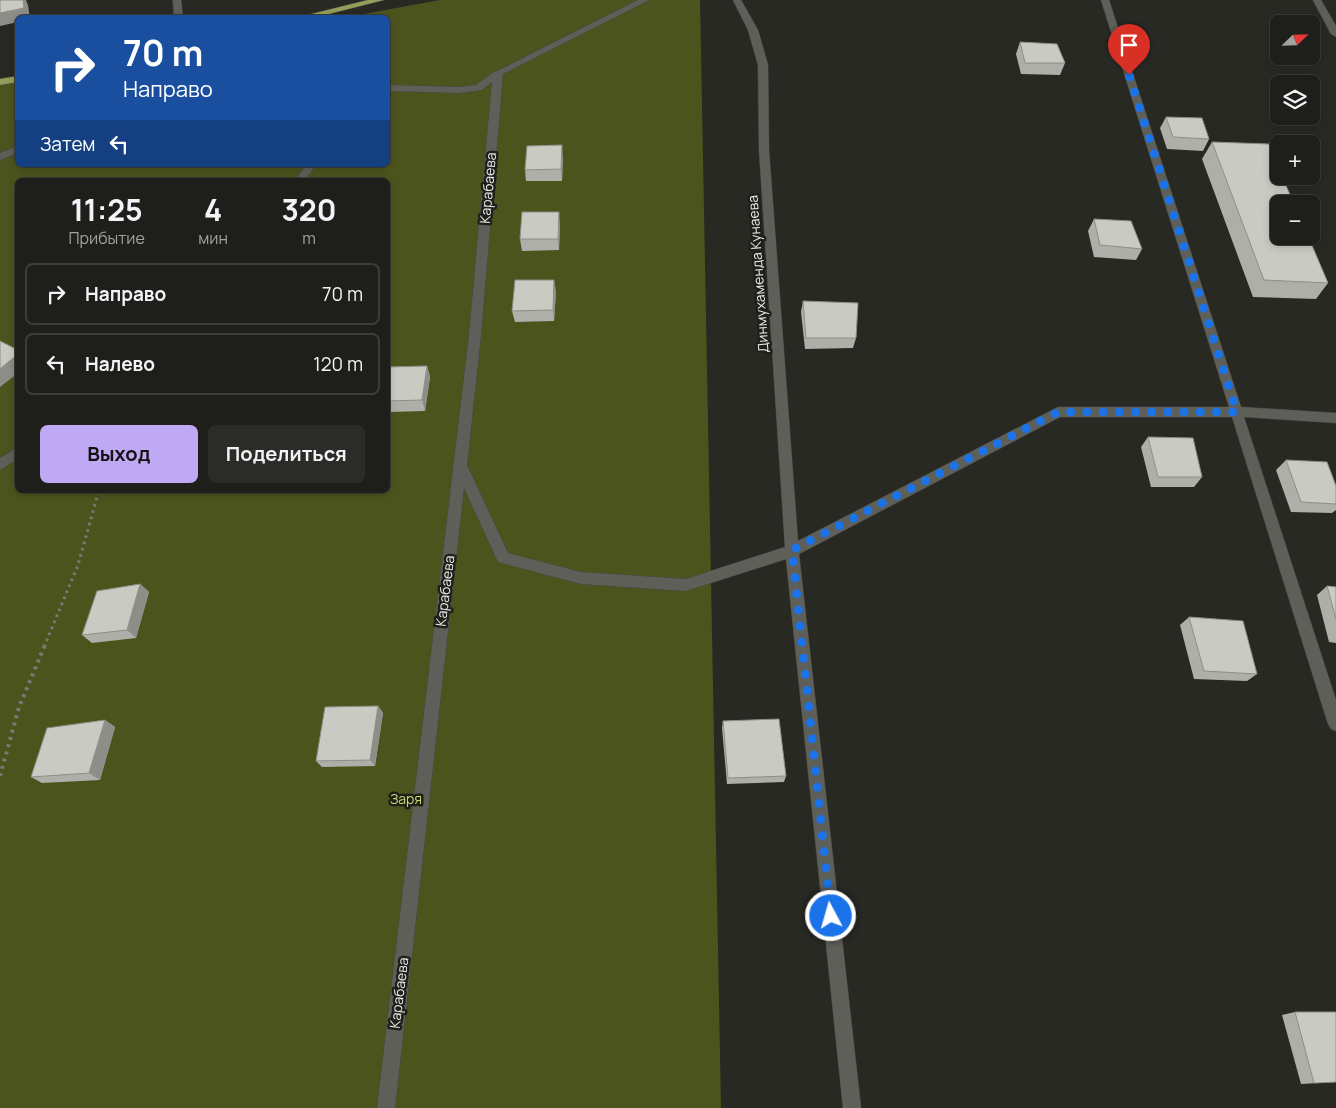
<!DOCTYPE html>
<html lang="ru">
<meta charset="utf-8">
<style>
body{margin:0;font-family:Manrope,sans-serif;background:#2b2c27;color:#f1f3f6;height:100vh;display:flex;flex-direction:column;font-size:19px;white-space:nowrap}
*{box-sizing:border-box;margin:0}
p{font-size:16px;color:#a1a2a2}
.icon{flex:none;width:28px;height:28px;fill:none;stroke:currentColor;stroke-width:2;stroke-linecap:round;stroke-linejoin:round}
.map{position:relative;flex:1;overflow:hidden}
.panel{position:absolute;left:15px;top:178px;width:375px;height:315px;display:flex;flex-direction:column;background:#1e1f1a;border-radius:8px;box-shadow:0 2px 8px #0003,0 0 0 1px #3c3d39}
.panel>*{flex:none}
.hud{position:absolute;left:15px;top:15px;width:375px;height:152px;border-radius:8px;box-shadow:0 2px 8px #0003,0 0 0 1px #3c3d39;background:#1a4fa0;color:#fff;overflow:hidden}
.needle{width:32px;rotate:67deg}
.tools{position:absolute;left:1270px;top:15px;display:grid;gap:10px}
.tools a{display:grid;place-items:center;width:50px;height:50px;border-radius:8px;background:#1e1f1a;box-shadow:0 2px 8px #0003,0 0 0 1px #3c3d39;font-size:25px}
.pin{position:absolute;display:grid;place-items:center;width:42px;height:42px;color:#fff;margin:-51px -21px;border-radius:50% 50% 50% 0;rotate:-45deg;box-shadow:0 0 5px #0007}
.pin .icon{rotate:45deg}
.me{position:absolute;width:55px;margin:-28px;rotate:354deg;stroke-linejoin:round;filter:drop-shadow(0 0 4px #0008)}
.turn{display:flex;align-items:center;gap:18px;height:105px;padding:0 25px;font-size:22px}
.turn .icon{width:65px;height:65px;stroke-width:2.5}
.turn b{display:block;font-size:35px;line-height:42px}
.then{display:flex;align-items:center;height:48px;padding:0 25px;background:#0003;gap:10px;font-size:19px}
.eta{display:flex;justify-content:space-evenly;align-items:center;height:85px;text-align:center}
.eta b{font-size:30px;font-weight:700;line-height:35px}
.action{display:flex;gap:10px;margin-top:auto;padding:10px 25px}
.action a{flex:1;height:58px;border-radius:8px;background:#bfa9f4;color:#111;font-size:20px;font-weight:700;line-height:58px;text-align:center}
.action a+a{background:#2b2c27;color:#f1f3f6}
ul{padding:0;list-style:none}
li{display:flex;align-items:center;gap:15px;height:62px;margin:0 10px 8px;padding:0 15px;border:2px solid #3c3d39;border-radius:8px}
li div{flex:1}
li b{display:block;font-size:19px}
li em{font-style:normal}
.map>svg:first-child{display:block}
.green{fill:#4c541e;fill-rule:evenodd}
.lines{fill:none;stroke-linecap:round;stroke-linejoin:round}
.service-casing{stroke:#454641;stroke-width:1}
.minor-casing{stroke:#454641;stroke-width:1}
.trunk-casing{stroke:#454641;stroke-width:1}
.path-far1{stroke:#797a75;stroke-width:3;stroke-dasharray:2.5 4;stroke-linecap:butt}
.path{stroke:#797a75;stroke-width:4;stroke-dasharray:3 4.5;stroke-linecap:butt}
.service{fill:#5e5f58;fill-rule:evenodd}
.minor{fill:#5e5f58;fill-rule:evenodd}
.trunk{fill:#929e5a;fill-rule:evenodd}
.wall{fill:#adafa8}
.shaded-wall{fill:#8d8e88}
.building{fill:#c9cbc3;stroke:#8d8e88}
.route{stroke:#1a73e8;stroke-width:9;stroke-dasharray:0 16.2}
.labels{text-anchor:middle;stroke-width:5;stroke-linejoin:round;paint-order:stroke}
.street-label{font-size:14px;fill:#e9eae6;stroke:#1e201a}
.park-label{font-size:14px;fill:#c6d872;stroke:#1e201a}
</style>
<div class="map">
<svg width="1336" height="1108" viewBox="0 0 1336 1108">
<rect width="100%" height="100%" fill="#282923"/>
<path class="green" d="M440,0H700L721,1108H0V83L17,79L18,165H388V18L347,17ZM18,180H388V490H18Z"/>
<g class="lines">
<defs>
<path id="service" d="M638,0H649L501,75L493,73Z"/>
<path id="minor" d="M173,0H181L183,18H174Z
M733,0H741L758,30L768,65L769,150L798,541L1058,407H1229L1101,0H1109L1241,407L1336,413V423L1244,417L1336,700V731L1331,729L1328,724L1232,417H1060L799,554L861,1108H843L786,559L686,591L581,584L498,562L464,488L395,1108H377L469,335L492,82L482,90L459,93L388,91V85L459,87L476,85L495,71L503,73L481,335L467,465L508,553L581,572L686,579L785,547L759,150L758,65L748,30Z
M1313,0H1321L1336,26V37L1331,34Z
M18,146V153L0,160V153Z
M306,165H316L305,180H295Z
M18,447V459L0,470V458Z"/>
<path id="trunk" d="M368,0H384L313,18H295Z
M18,76V82L0,85V79Z"/>
</defs>
<use href="#service" class="service-casing"/>
<use href="#minor" class="minor-casing"/>
<use href="#trunk" class="trunk-casing"/>
<path class="path-far1" d="M44,647L78,565L99,490"/>
<path class="path" d="M0,776L19,707L45,645"/>
<use href="#service" class="service"/>
<use href="#minor" class="minor"/>
<use href="#trunk" class="trunk"/>
</g>
<path class="wall" d="M1020,42L1065,63L1060,75L1021,74L1016,54Z
M1166,117L1209,139L1203,151L1167,149L1160,128Z
M1212,142L1328,283L1316,299L1253,297L1202,159Z
M563,157L562,181H526L525,170Z
M1094,219L1142,249L1136,260L1094,257L1088,231Z
M560,223L559,250L522,251L520,239Z
M556,291L554,321L515,322L512,311Z
M803,301L856,338L853,348L805,349L801,312Z
M427,366L430,377L425,411L388,412V367Z
M1148,437L1202,477L1194,487H1151L1141,447Z
M1286,460L1336,486V510L1332,513L1291,512L1276,470Z
M140,584L149,592L136,638L92,643L82,635Z
M1327,586L1336,587V643L1329,642L1317,595Z
M1189,617L1257,674L1247,681L1194,679L1180,625Z
M378,706L383,713L375,766L322,767L316,761Z
M105,720L115,727L100,780L42,783L31,777Z
M723,721L786,776L784,782L727,784L722,728Z
M1295,1012L1336,1082L1301,1084L1282,1015Z"/>
<path class="shaded-wall" d="M23,0H26L28,5L30,18H18V22L0,26V13Z
M562,145L563,157L562,181L561,169Z
M559,212L560,223L559,250L558,239Z
M554,280L556,291L554,321L553,310Z
M18,354V373L0,387V369Z
M427,366L430,377L425,411L422,400Z
M140,584L149,592L136,638L127,630Z
M378,706L383,713L375,766L370,760Z
M105,720L115,727L100,780L89,773Z"/>
<path class="building" d="M0,0H23L24,8L0,13Z
M1020,42L1057,44L1065,63H1025Z
M1166,117L1202,118L1209,139L1173,137Z
M1212,142L1269,144L1279,168V176H1282L1294,204H1279V236H1308L1328,283L1264,280Z
M562,145L561,169L525,170L527,146Z
M522,212H559L558,239H520Z
M1094,219L1131,221L1142,249L1100,245Z
M515,280H554L553,310L512,311Z
M803,301L858,303L856,338H806Z
M0,341L18,350V354L0,369Z
M427,366L422,400L388,401V367Z
M1148,437L1193,438L1202,477H1158Z
M1286,460L1327,462L1336,486V504L1301,502Z
M140,584L127,630L82,635L97,591Z
M1327,586L1336,587V619Z
M1189,617L1243,621L1257,674L1204,671Z
M378,706L370,760L316,761L325,707Z
M779,719L786,776L728,778L723,721Z
M105,720L89,773L31,777L47,728Z
M1295,1012H1336V1082L1314,1083Z"/>
<g class="lines">
<path class="route" d="M831,916L792,550L1058,412H1237L1129,75"/>
</g>
<g class="labels">
<g class="street-label">
<text transform="translate(488 188) rotate(-85)" y="5">Карабаева</text>
<text transform="translate(758 274) rotate(-94)" y="5">Динмухаменда Кунаева</text>
<text transform="translate(445 591) rotate(-83)" y="5">Карабаева</text>
<text transform="translate(399 993) rotate(-83)" y="5">Карабаева</text>
</g>
<g class="park-label">
<text x="406" y="804">Заря</text>
</g>
</g>
</svg>
<div class="tools">
<a><svg class="needle" viewBox="-14 -14 28 28"><path d="M0-13l5 13h-10z" fill="#e53935"/><path d="M0 13l5-13h-10z" fill="#a1a2a2"/></svg></a>
<a><svg class="icon" aria-label="layers" viewBox="0 0 24 24"><path d="M12 4l9 5-9 5-9-5zM3 14l9 5 9-5"/></svg></a>
<a>+</a>
<a>−</a>
</div>
<div class="pin" style="left:1129px;top:75px;background:#d93025"><svg class="icon" aria-label="arrive" viewBox="0 0 24 24"><path d="M6 21V4h12l-3 4 3 4H6"/></svg></div>
<svg class="me" style="left:831px;top:916px" viewBox="-20 -20 40 40"><circle r="17" fill="#1a73e8" stroke="#fff" stroke-width="3"/><path d="M0-11L8 9 0 5-8 9z" fill="#fff"/></svg>
<div class="hud">
<div class="turn"><svg class="icon" aria-label="right" viewBox="0 0 24 24"><path d="M7 20v-9h11M14 6l5 5-5 5"/></svg><div><b>70 m</b>Направо</div></div>
<div class="then">Затем<svg class="icon" aria-label="left" viewBox="0 0 24 24"><path d="M17 20v-9H6M10 6l-5 5 5 5"/></svg></div>
</div>
<section class="panel">
<div class="eta">
<div><b>11:25</b><p>Прибытие</p></div>
<div><b>4</b><p>мин</p></div>
<div><b>320</b><p>m</p></div>
</div>
<ul>
<li><svg class="icon" aria-label="right" viewBox="0 0 24 24"><path d="M7 20v-9h11M14 6l5 5-5 5"/></svg><div><b>Направо</b></div><em>70 m</em></li>
<li><svg class="icon" aria-label="left" viewBox="0 0 24 24"><path d="M17 20v-9H6M10 6l-5 5 5 5"/></svg><div><b>Налево</b></div><em>120 m</em></li>
</ul>
<div class="action"><a>Выход</a><a>Поделиться</a></div>
</section>
</div>
